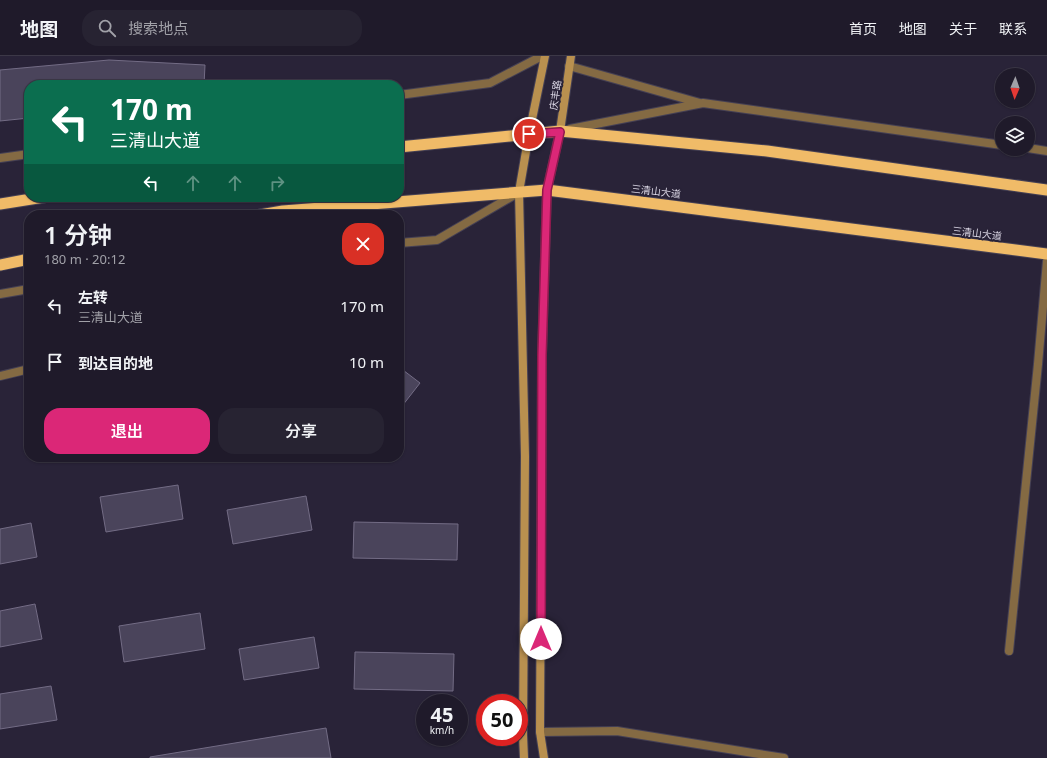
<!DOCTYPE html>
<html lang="zh">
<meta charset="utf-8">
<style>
body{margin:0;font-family:"Noto Sans","Noto Sans SC",sans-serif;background:#272332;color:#f1f3f6;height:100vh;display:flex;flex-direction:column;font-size:15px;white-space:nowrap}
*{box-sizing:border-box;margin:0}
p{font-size:13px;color:#a1a1a8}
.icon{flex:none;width:22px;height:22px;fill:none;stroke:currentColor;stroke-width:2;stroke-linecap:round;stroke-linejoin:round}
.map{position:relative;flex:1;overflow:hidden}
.panel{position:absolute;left:24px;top:154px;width:380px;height:252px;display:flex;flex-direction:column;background:#1f1a2a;border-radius:16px;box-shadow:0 1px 3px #0004,0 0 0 1px #3c3847}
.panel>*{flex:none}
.banner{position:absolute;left:24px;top:24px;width:380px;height:122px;border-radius:16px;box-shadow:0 1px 3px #0004,0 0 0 1px #3c3847;background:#0b6e4f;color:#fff;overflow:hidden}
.needle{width:26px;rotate:182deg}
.controls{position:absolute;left:995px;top:12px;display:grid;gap:8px}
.controls a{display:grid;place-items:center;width:40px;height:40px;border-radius:50%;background:#1f1a2a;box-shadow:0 1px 3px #0004,0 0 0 1px #3c3847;font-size:20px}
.speed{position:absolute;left:416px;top:638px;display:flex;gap:8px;font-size:20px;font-weight:700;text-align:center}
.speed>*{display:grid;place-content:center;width:52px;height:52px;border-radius:50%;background:#1f1a2a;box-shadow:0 1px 3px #0004,0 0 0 1px #3c3847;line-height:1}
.speed small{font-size:10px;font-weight:400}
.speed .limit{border:6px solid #d22;background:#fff;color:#111}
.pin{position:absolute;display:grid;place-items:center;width:34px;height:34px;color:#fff;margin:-17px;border:2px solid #fff;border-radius:50%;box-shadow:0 1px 4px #0007}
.me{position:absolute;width:44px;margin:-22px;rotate:0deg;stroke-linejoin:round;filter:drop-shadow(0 0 3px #0008)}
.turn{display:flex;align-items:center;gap:14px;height:84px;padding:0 20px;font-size:18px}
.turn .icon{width:52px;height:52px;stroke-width:2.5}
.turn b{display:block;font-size:28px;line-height:34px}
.lanes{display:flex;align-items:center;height:38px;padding:0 20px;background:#0003;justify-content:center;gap:20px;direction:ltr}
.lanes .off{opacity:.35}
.round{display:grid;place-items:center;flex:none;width:42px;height:42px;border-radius:16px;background:#272332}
.overview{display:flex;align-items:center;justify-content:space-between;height:68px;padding:0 20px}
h1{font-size:24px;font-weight:600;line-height:30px}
.cta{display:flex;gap:8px;margin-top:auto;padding:8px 20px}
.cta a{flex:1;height:46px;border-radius:16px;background:#db2777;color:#fff;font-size:16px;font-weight:600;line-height:46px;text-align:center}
.cta a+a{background:#272332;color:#f1f3f6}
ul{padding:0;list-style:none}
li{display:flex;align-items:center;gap:12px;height:56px;padding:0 20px}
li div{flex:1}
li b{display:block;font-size:15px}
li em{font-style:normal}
header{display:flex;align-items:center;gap:24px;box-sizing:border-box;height:56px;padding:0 20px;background:#1f1a2a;border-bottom:1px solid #3c3847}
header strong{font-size:19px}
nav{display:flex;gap:22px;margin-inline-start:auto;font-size:14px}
.search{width:280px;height:36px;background:#272332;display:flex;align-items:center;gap:10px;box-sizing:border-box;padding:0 14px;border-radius:16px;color:#a1a1a8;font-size:15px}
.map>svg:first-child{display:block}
.building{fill:#4a445b;stroke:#736c85}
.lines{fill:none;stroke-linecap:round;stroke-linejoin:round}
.service-casing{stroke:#454054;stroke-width:10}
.minor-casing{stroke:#454054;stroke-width:10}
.secondary-casing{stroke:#454054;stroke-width:10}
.trunk-casing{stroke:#454054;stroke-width:13}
.service{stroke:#846a43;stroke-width:8}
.minor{stroke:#846a43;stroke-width:8}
.secondary{stroke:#b9904f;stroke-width:8}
.trunk{stroke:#f0bb68;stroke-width:11}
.route-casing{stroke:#8e194d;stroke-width:10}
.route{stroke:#db2777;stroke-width:7}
.labels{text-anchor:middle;stroke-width:4;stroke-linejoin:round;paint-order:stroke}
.street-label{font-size:10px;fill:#dad6e4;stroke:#292338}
</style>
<header>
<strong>地图</strong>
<div class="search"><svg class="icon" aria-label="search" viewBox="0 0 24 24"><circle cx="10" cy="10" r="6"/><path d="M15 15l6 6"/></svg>搜索地点</div>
<nav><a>首页</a><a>地图</a><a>关于</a><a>联系</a></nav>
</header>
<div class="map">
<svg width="1047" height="702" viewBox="0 0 1047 702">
<rect width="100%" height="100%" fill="#292338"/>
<path class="building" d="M109,4L205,9L204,29H29V62L0,65V14Z
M399,311L420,327L399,354Z
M178,429L183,463L106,476L100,441Z
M306,440L312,474L233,488L227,454Z
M354,466L458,468L457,504L353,502Z
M31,467L37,501L0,508V473Z
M35,548L42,583L0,591V555Z
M200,557L205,593L124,606L119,570Z
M314,581L319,612L244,624L239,593Z
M355,596L454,598L453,635L354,633Z
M51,630L57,664L0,673V638Z
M326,672L331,702H150V701Z"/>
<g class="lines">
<defs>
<path id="service" d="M569,10L700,47
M399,39L490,27L542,0
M570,73L703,47L1002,89
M1028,92L1047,95
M0,102L29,98
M399,187L437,184L516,138
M0,238L29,233
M0,320L29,313"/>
<path id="minor" d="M1009,595L1038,308L1047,205
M540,676L617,675L784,702"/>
<path id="secondary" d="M524,702L523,679L525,400L519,136L529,78L545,0
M544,702L540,676L542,299L547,134L560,75L571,0"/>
<path id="trunk" d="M399,91L560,75L767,95L1047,134
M0,148L44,141
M260,159L283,155L547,134L1047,198
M0,209L29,203"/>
</defs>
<use href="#service" class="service-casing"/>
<use href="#minor" class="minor-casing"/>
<use href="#secondary" class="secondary-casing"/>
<use href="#trunk" class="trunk-casing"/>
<use href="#service" class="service"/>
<use href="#minor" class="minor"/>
<use href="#secondary" class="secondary"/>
<use href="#trunk" class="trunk"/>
</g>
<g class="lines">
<defs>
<path id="route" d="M529,78L560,76L547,134L542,299L541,583"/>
</defs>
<use href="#route" class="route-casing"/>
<use href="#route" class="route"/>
</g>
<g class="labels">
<g class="street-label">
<text transform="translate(555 39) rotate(-82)" y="4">庆丰路</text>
<text transform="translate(656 135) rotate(7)" y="4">三清山大道</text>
<text transform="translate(977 177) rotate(7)" y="4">三清山大道</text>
</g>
</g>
</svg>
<div class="controls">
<a><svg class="needle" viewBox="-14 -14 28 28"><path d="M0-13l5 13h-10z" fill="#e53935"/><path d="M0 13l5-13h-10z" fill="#a1a1a8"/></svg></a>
<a><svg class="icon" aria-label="layers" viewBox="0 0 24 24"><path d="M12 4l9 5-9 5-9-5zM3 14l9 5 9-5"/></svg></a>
</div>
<div class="speed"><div>45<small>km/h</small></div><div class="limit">50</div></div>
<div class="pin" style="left:529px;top:78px;background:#d93025"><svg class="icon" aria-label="arrive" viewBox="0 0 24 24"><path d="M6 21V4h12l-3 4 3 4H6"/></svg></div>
<svg class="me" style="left:541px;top:583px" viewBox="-20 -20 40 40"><circle r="19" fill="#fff"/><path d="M0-13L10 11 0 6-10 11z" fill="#db2777"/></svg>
<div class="banner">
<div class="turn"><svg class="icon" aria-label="left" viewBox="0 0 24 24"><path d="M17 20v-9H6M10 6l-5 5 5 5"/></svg><div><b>170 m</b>三清山大道</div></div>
<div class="lanes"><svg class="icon" aria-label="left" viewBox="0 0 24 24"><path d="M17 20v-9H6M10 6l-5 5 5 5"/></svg><svg class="icon off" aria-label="ahead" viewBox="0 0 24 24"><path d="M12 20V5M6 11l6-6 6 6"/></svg><svg class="icon off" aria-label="ahead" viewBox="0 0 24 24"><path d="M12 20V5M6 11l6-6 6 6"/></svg><svg class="icon off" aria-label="right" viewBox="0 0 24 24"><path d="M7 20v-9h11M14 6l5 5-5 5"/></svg></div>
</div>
<section class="panel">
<div class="overview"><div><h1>1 分钟</h1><p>180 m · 20:12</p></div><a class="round" style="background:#d93025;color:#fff"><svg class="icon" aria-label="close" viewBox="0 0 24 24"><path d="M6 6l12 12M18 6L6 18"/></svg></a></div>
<ul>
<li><svg class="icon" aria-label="left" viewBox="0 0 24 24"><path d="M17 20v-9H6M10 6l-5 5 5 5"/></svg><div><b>左转</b><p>三清山大道</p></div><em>170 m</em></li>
<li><svg class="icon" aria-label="arrive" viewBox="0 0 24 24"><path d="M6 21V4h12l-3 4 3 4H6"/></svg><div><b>到达目的地</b></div><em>10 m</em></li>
</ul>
<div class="cta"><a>退出</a><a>分享</a></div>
</section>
</div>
